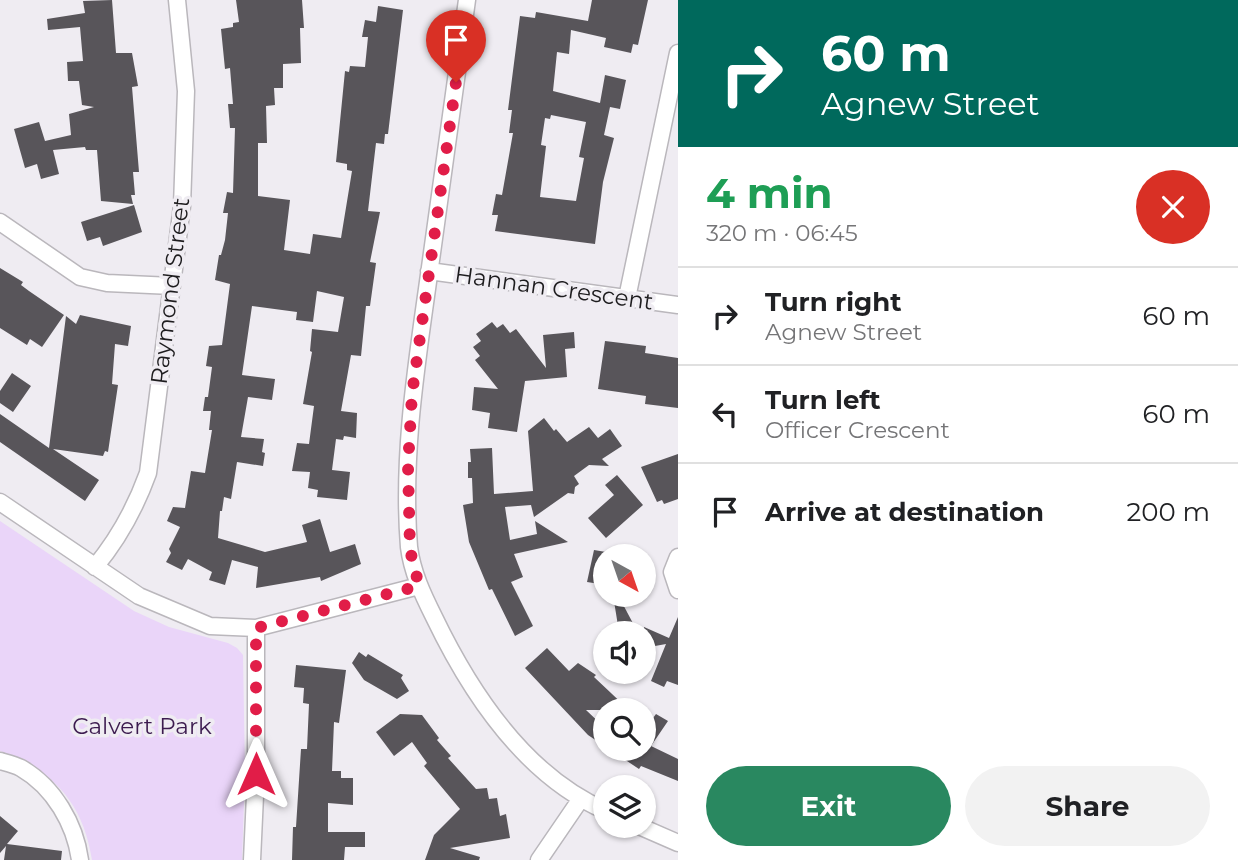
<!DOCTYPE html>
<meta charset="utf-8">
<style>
body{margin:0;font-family:Montserrat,sans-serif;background:#f2f2f2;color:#202124;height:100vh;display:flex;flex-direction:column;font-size:26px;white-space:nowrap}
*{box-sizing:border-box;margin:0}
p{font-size:23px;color:#757577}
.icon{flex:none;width:38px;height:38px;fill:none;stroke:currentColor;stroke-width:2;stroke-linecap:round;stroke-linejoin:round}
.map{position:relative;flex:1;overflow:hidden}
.drawer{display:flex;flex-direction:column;background:#fff;width:560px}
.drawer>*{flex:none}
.guide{background:#00695c;color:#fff;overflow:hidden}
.needle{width:46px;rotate:140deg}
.fabs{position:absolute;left:593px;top:544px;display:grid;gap:14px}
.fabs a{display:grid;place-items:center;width:63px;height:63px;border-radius:50%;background:#fff;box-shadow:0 2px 5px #0004;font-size:35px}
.pin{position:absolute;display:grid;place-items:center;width:60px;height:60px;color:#fff;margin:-72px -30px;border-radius:50% 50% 50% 0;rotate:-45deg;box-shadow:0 0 7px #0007}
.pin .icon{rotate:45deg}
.me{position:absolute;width:77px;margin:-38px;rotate:0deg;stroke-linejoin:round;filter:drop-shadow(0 0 5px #0008)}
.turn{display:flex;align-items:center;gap:24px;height:147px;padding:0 28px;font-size:32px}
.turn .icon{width:91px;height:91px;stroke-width:2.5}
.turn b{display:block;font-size:49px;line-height:60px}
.round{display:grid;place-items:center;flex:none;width:74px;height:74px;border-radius:37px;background:#f2f2f2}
.headline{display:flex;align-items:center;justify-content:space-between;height:119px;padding:0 28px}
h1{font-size:42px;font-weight:700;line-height:52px;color:#1e9e55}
.primary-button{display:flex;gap:14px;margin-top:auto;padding:14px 28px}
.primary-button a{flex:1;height:80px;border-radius:42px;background:#298860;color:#fff;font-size:28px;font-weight:700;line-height:80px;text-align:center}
.primary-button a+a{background:#f2f2f2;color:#202124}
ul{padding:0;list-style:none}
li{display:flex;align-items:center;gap:21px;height:98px;padding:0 28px;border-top:2px solid #e0e0e0}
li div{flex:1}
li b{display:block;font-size:26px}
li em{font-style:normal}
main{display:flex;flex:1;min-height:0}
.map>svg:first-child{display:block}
.green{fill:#ead5f9}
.building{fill:#58555a;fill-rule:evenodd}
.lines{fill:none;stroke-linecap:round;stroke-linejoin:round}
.minor-casing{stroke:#bab7bc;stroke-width:19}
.minor{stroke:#fff;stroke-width:16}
.route{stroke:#e11d48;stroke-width:12;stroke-dasharray:0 21.6}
.labels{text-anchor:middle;stroke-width:7;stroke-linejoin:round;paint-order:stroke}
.street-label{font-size:23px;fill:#1d1c1e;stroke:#efecf2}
.park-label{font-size:23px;fill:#3c1b4f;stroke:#efecf2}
</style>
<main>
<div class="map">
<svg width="678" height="860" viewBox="0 0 678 860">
<rect width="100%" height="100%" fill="#efecf2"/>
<path class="green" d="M0,521L134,611L169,627L228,643L237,648L243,655L245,774L242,860H92C83,802 53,771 0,751Z"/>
<path class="building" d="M112,0L116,53H132L138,86L132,87L139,172H133L135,195H131L133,204L101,201L97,150H86L85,147L53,150L59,174L41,179L37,164L25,168L14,129L39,122L45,141L71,135L69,114L94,107L82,105L79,81H68L67,62L83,61L80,27L48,30L47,19L85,13L83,1Z
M236,0H302L304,28H300L301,63L283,64V88H274L275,105L266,106L267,143H258V196L290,200L284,250L310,254L313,234L341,238L352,171L347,170V164L336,162L345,71L349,72L350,66L365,67L368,37H362L365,20L376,22L378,6L403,10L388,134H385L384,144L376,143L368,211L380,212L370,262L376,263L370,306H366L361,356L351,355L341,411L357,413L356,438L344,436L343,440L336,439L332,470L350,472L347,500L317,497L318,490L308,488L310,472L292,471L297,443L309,444L314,406L303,404L312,352L310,351L312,329L338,332L344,297L317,291L313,322L296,320L297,312L252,306L242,375L275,379L272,400L248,397L241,437L264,439L262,452L265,453L263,466L237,462L231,499L224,497L222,511H220L218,538L265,552L307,542L302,525L320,519L330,552L355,544L361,564L321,581L320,577L256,588L258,567L232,560L225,585L209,580L212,572L188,559L182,570L166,562L171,553L169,549L180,527L167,521L173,507L185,508L191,471L205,473L212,430H209L211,411H203L205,397H208L212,367L206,366L209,346L222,345L230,284L215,280L219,255H221L225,240L228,213H223L227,192L233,193L235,128H230L228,104H233L230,68L225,69L221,29L233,27V23L239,22Z
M592,0H648L638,45L633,44L631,53L604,47L606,38L571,30L569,54L557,52L553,91L600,103L605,75L626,80L620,109L610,107L604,135L614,138L603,182L595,244L495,231L498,215H492L496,194L502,195L513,133H509L512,110H508L520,16L535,18L536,12L588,21ZM551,115L586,122L579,157L584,158L576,201L540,197L546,146L541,145L545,118L550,119Z
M134,205L142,232L103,246L100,237L87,241L81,222Z
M0,268L23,282L21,285L29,291L64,315L42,347L30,339L27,345L0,328Z
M80,315L131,326L128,346L115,344L112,384L118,385L108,452L105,451L103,456L53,449L99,480L85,501L0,442V414L49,448L66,316L76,324Z
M492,322L497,328L503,324L510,333L516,329L546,368L543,335L574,332L575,348L565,349L567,377L525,381L517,432L488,428L490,413L472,410L474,387L498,389L475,360L480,356L473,347L481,341L476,334Z
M605,341L646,346L645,353L678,358V408L645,404L646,396L598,389Z
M12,373L31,386L13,412L0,403V391Z
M544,418L554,431L556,429L567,442L589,427L598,438L610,429L622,446L602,459L609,466L589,465L574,476L579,484L575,487L574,494L568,493L534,517L531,505L505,507L510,540L537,534L535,521L568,542L514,554L523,577L511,582L533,626L515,636L492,589L489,590L469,542L463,505L473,503L472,478H468V462H471L470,449L492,448L494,494L533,491L528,431Z
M678,454V499L664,504L662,500L657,502L641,467Z
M617,475L643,505L606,538L588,518L614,495L605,485Z
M594,550L606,552V585L587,582Z
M613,595H618L636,629L619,632Z
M678,617V685L667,681L664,687L651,681L666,644L644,648V627L669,638Z
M547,648L569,671L578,663L596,675L594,677L629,710H586L606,729V747L588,735L525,668Z
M359,652L366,657L368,654L403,675L401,678L409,691L397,699L364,680L352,663Z
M296,665L346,670L339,723L334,722L332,771H341V778H353V805L328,803V832H365V847H345L344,860H292L293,827H296L301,749H307L309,704L303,703L304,688L294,687Z
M644,712L653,718L656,714L668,721L651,746L678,759V781L641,766L639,769L609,749H644Z
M400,714L422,715L439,738L437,740L451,756L448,758L476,789L487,788L489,799L497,798L500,816L506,814L510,838L450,848L480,857L479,860H425L434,835L460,809L424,766L427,763L412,742L394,756L376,732Z
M0,816L18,831L7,844L62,851L61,860H4L6,846L0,853Z"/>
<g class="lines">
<defs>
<path id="minor" d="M467,0C454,96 440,192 427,289C415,374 402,461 409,547C412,572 423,595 434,617C471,694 525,776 606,811
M0,222L80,277L107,283L172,286
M429,271L678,305
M627,298L678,53
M0,502L139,596L210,626L256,628L419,586
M678,557L672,572L678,590
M95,567C119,538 135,509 148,473L182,206L186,91L177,0
M0,761C7,763 15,765 21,768C54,787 75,824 80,860
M639,826L678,843
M252,860L256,774V628
M539,860L580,800"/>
</defs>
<use href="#minor" class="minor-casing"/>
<use href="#minor" class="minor"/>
</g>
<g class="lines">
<path class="route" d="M256,774V628L419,586L410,550L408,466L412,394L456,82"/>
</g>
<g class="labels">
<g class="street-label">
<text transform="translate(554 288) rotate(8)" y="8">Hannan Crescent</text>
<text transform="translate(170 291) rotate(-83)" y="8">Raymond Street</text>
</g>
<g class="park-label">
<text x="142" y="734">Calvert Park</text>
</g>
</g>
</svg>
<div class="fabs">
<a><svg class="needle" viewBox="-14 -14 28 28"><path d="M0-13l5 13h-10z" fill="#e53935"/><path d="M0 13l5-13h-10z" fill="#757577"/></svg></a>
<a><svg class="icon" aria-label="sound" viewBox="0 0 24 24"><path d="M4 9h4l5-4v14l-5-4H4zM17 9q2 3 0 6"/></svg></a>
<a><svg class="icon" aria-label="search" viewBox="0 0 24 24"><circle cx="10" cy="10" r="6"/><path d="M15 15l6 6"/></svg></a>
<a><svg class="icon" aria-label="layers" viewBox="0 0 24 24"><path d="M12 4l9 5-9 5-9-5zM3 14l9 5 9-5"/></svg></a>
</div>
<div class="pin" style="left:456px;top:82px;background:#d93025"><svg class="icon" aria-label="arrive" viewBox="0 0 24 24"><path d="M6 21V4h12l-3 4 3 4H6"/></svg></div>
<svg class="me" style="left:256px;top:774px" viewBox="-20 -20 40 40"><path d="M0-17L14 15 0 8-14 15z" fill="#e11d48" stroke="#fff" stroke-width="4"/></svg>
</div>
<section class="drawer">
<div class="guide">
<div class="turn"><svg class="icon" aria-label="right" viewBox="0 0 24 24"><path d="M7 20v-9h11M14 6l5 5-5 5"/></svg><div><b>60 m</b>Agnew Street</div></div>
</div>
<div class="headline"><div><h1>4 min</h1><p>320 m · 06:45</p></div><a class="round" style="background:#d93025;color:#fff"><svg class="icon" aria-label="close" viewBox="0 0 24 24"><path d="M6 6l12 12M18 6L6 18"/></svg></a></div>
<ul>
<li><svg class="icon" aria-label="right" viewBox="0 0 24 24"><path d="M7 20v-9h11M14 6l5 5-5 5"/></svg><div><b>Turn right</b><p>Agnew Street</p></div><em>60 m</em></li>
<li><svg class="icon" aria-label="left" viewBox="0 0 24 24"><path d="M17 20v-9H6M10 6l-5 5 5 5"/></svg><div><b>Turn left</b><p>Officer Crescent</p></div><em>60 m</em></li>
<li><svg class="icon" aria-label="arrive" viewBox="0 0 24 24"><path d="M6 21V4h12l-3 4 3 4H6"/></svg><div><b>Arrive at destination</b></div><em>200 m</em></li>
</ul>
<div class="primary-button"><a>Exit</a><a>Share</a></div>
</section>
</main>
